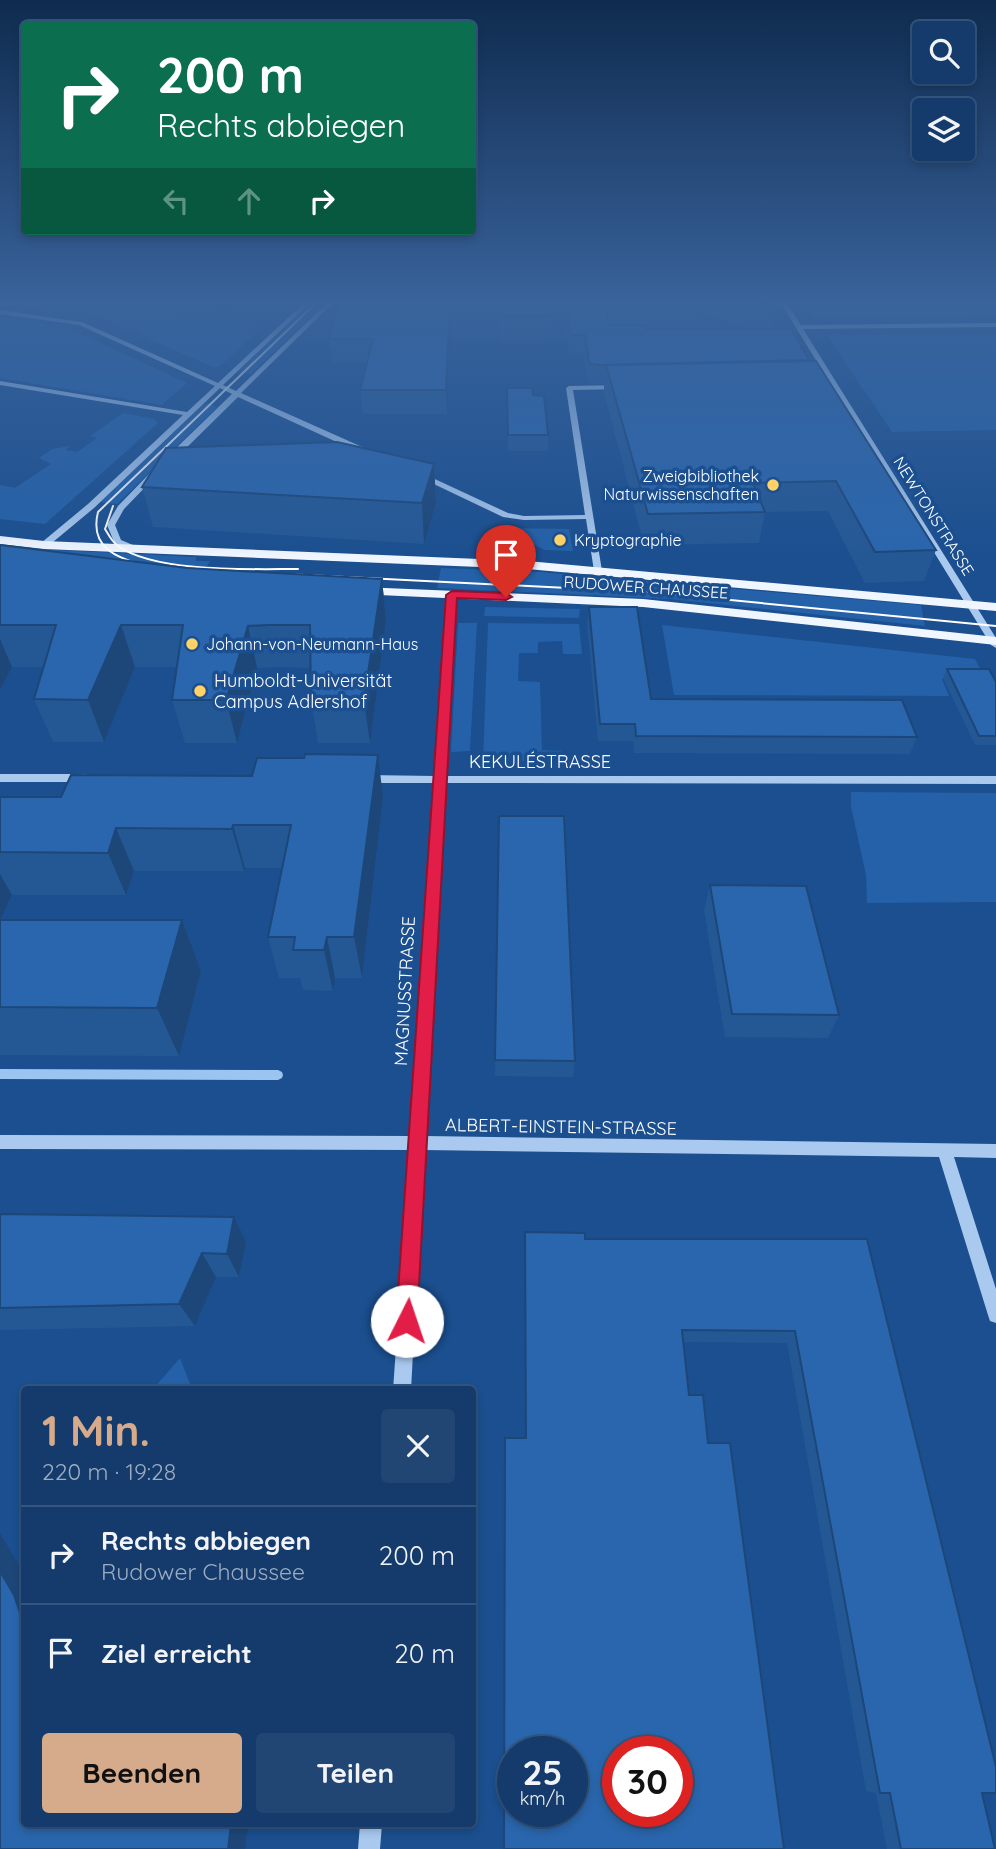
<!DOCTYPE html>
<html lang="de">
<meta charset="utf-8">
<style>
body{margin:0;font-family:Quicksand,sans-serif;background:#214673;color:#f1f3f6;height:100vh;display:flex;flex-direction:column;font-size:26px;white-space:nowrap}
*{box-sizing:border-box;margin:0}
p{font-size:23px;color:#9dadc1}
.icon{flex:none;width:38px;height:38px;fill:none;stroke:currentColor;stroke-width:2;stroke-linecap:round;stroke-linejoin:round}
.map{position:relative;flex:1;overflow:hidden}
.side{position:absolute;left:21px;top:1386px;width:455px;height:441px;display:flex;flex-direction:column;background:#143b6b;border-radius:7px;box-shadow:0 4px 10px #0003,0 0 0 2px #33557e}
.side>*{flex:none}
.hud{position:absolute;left:21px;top:21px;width:455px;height:214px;border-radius:7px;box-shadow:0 4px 10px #0003,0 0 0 2px #33557e;background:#0b6e4f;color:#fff;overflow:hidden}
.fabs{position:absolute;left:912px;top:21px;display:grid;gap:14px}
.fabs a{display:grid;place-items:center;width:63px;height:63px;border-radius:7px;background:#143b6b;box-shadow:0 4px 10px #0003,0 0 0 2px #33557e;font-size:35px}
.speed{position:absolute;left:497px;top:1736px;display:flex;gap:14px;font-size:35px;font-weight:700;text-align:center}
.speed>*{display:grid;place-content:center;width:91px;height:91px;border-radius:50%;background:#143b6b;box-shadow:0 4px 10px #0003,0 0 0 2px #33557e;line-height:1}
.speed small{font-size:18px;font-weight:400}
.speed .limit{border:10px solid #d22;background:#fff;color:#111}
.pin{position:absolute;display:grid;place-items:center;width:60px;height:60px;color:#fff;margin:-72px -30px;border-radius:50% 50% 50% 0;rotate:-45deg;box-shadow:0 0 7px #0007}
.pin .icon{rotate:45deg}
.me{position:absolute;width:77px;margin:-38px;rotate:4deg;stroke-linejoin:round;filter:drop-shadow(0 0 5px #0008)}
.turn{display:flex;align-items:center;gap:24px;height:147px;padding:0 21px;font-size:32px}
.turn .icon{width:91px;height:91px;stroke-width:2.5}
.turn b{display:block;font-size:49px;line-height:60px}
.lanes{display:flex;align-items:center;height:66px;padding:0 21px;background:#0003;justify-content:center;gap:35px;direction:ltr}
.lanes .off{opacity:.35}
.round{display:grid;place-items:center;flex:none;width:74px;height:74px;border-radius:7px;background:#214673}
.head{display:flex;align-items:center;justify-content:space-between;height:119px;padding:0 21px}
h1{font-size:42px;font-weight:800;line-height:52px;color:#d6ab8b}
.cta{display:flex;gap:14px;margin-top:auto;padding:14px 21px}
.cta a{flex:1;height:80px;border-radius:7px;background:#d6ab8b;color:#111;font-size:28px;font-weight:800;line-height:80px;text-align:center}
.cta a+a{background:#214673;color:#f1f3f6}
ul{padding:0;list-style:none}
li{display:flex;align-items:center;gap:21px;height:98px;padding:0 21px;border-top:2px solid #33557e}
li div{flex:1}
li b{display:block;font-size:26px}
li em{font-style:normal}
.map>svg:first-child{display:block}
.green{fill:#2461a8}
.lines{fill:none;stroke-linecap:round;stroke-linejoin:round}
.stream{fill:#9cc4f0;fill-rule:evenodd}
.minor{fill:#a9c9ee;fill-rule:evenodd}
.major{fill:#f0f6ff;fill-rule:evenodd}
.tram{stroke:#fff;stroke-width:2}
.wall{fill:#245895}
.shaded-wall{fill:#1d4779}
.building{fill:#2a66ad;stroke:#1d4779;stroke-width:2;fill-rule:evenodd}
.route{fill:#e11d48;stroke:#92132f;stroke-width:2}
.poi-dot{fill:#ffd166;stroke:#1b4f8f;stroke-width:2.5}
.labels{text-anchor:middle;stroke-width:7;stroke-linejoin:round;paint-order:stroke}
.far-poi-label{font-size:16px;fill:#fff;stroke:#1b4f8f;text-anchor:start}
.far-street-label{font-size:16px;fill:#fff;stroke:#1b4f8f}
.poi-label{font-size:18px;fill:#fff;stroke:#1b4f8f;text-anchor:start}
.street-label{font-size:18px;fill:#fff;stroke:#1b4f8f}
</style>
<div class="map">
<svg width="996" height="1849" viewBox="0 0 996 1849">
<rect width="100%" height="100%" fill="#1b4f8f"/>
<path class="green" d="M13,300L265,325L219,367H213L94,314L0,305V301Z
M314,300H328L251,374L238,372Z
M580,300H652L746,334L588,337Z
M666,300H759L778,333L760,334Z
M804,300H996V316L815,318Z
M0,318L66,327L187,383L162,405L0,378Z
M996,334V430L892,432L827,335Z
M208,403L217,407L117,504L100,502L204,404Z
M123,413L154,419L158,423L45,524L0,519V485L15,488L51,464L39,458L52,449L70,446L66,450L77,452L97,438L90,436Z
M501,528L569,529L573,551L545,550Z
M17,548L196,557V561H210L201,577Z
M441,568L540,572L921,605L925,626L670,599L437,588Z
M485,607L580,609L579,618L484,616Z
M458,623H477L470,751L451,752Z
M488,623L579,624L582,654H563L562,641L538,642V653H519L518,681L540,682L542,750L562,751L563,761H483Z
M662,625L975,659L985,678L942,679L949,696L674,695Z
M851,792L996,793V902L867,903L866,875L851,807Z
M180,1358L192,1389H153Z"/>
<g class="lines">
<path class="stream" d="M0,1069L278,1070L282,1072L283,1075L282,1078L278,1080L0,1079Z"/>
<path class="minor" d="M307,300H313L223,385L236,391L330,300H336L241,393L369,450V454H363L238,397L175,459H169V455L232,394L220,388L94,508L47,547H41V543L88,504L183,415L0,385V381L187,412L215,386L79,325L0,314V310L82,322L218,383Z
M779,300H785L801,325L996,323V327L803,329L996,638V648L991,645Z
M569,386L621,385L624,387L621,389L573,390L602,571L598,574L594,571L586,519L524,520L503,517L417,476L424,474L508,513L524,516L585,515L566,388Z
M150,473L157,475L124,509L115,525L121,540L140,548L136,550L115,544L107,525L118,506Z
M452,592L456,595L446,776H996V784L446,783L425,1136L996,1144V1158L954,1157L996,1289V1323L990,1321L988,1315L939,1157L424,1150L411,1390H393L410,1150L0,1149V1135L411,1136L435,783H366L361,779L366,775L435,776L448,595Z
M0,774H86L91,778L86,782H0Z
M360,1824H382L380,1849H358Z"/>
<path class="major" d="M0,536L44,541L527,561L996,603V611L527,569L44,549L0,544Z
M361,587L643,599L996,637V645L643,607L357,594L355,591Z"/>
<path class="tram" d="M113,506L105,529C108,534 112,542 118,546C156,573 251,569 298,569
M146,566C117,558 89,548 98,512L319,300
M286,574L648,592L996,626"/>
</g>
<path class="wall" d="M47,300H239L217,317Z
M452,300L447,414H363L360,390L367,362H332L329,339Z
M496,300H550L552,316L551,341L500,342Z
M693,300H726L728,304L727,311L695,302Z
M567,310L609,325L646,329L809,360L936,550L924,581L865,583L828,511L765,512L759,543L644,545L604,392V384H594L588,382L583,353H569L566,328Z
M507,388L533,395L548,435V451H508Z
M434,464L436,503L424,544L153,527L142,487Z
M0,545L187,568L382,579L386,621L370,743H318L311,700V668L278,667L257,668L237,743H185L172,700L177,667H135L104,742H53L34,699L43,667H12L0,690Z
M589,607L651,699L917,737L910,754L634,753L633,741H598L587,624Z
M947,669L996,682V745H975L943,678Z
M0,797H383L362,978H335L333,991L303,990L300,978H279L268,937L282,868H245L244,871H134L126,895H12L1,920H182L201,971L179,1056L0,1055Z
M499,816L575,1061L573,1077L495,1076Z
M710,885L839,1015L828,1038L725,1037L704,910Z
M0,1214L234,1217L246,1242L239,1277H216L195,1326L0,1330Z
M525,1232L585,1239H867L982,1793L995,1849H887L876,1793L866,1791L787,1343L684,1342L689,1395L708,1443L784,1849L525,1438Z"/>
<path class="shaded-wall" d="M214,300H239L217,317Z
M450,300H452L447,414L446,390Z
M434,464L436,503L424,544L422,503Z
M382,579L386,621L370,743L364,700Z
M121,625L135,667L104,742L88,700Z
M248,626L257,668L237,743L226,700Z
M0,639L12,667L0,690Z
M378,755L383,797L362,978L354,937Z
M233,825L245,868L244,871L232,829Z
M116,828L134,871L126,895L108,853Z
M0,874L12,895L0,921Z
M182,920L201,971L179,1056L157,1008Z
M327,937L335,978L333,991L324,950Z
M234,1217L246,1242L239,1277L227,1254Z
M202,1253L216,1277L195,1326L179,1304Z
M0,1533L24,1574V1625L0,1571Z
M231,1824H248L245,1849H228Z"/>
<path class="building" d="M340,300H450L446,390H360L373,339H329Z
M499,300H550L552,316H500Z
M585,300L606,301L609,325H645L646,329H791L809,360L596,365L589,363L585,335H570L567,310Z
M712,300H726L728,304Z
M816,361L936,550L875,552L836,481L753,483L765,512L648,514L606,365Z
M507,388H532L533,395L544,396L548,435H508Z
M337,442L434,464L422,503L142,487L166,448Z
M0,545L187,568L382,579L364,700H311L310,625H269L248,626L226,700H172L183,625H121L88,700L34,699L56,625H0Z
M589,607H637L651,699L902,700L917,737L636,736L635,724H600Z
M947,669H989L996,682V736H979Z
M305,754L378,755L354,937H327L324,950H293L295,937H268L291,825H233L232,829L116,828L108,853L0,852V797H61L71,775L252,776L257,758H304Z
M499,816H564L575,1061L495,1060Z
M710,885L806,886L839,1015L732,1014Z
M0,920H182L157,1008L0,1007Z
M0,1214L234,1217L227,1254L202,1253L179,1304L0,1308Z
M525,1232L585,1233V1239H867L996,1767V1793H982L995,1849H901L890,1793H880L795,1331L682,1330L689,1395H703L708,1443H730L784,1849H504L505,1438H526ZM513,1752H572V1811H513ZM618,1752H677V1811H618Z
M0,1571L14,1595L24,1625V1824H231L228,1849H0Z"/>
<linearGradient id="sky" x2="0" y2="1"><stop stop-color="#0f2b4f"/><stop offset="0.54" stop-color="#39639b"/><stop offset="1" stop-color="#39639b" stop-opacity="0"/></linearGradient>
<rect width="996" height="558" fill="url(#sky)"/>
<path class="route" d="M452,591L506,593L512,597L506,600L457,598L417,1321L414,1329L407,1332L399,1329L396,1321L446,595Z"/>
<g class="poi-dot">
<circle cx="773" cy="485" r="7"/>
<circle cx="560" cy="540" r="7"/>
<circle cx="192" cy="644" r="7"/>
<circle cx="200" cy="691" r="7"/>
</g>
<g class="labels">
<g class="far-poi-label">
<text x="759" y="482" text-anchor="end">Zweigbibliothek<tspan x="759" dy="18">Naturwissenschaften</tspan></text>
<text x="574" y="546">Kryptographie</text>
<text x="206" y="650">Johann-von-Neumann-Haus</text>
</g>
<g class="far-street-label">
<text transform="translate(934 516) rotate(58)" y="6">NEWTONSTRASSE</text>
<text transform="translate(646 587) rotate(4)" y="6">RUDOWER CHAUSSEE</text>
</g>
<g class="poi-label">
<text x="214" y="687">Humboldt-Universität<tspan x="214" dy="21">Campus Adlershof</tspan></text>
</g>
<g class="street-label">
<text x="540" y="768">KEKULÉSTRASSE</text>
<text transform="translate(405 991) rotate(-87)" y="6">MAGNUSSTRASSE</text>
<text transform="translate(561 1127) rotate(1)" y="6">ALBERT-EINSTEIN-STRASSE</text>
</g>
</g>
</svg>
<div class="fabs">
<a><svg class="icon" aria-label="search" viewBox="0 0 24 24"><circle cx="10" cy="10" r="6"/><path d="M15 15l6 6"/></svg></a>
<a><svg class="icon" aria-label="layers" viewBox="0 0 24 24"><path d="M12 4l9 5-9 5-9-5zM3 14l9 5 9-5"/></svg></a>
</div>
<div class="speed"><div>25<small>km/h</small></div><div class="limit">30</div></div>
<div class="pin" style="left:506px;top:597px;background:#d93025"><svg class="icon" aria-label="arrive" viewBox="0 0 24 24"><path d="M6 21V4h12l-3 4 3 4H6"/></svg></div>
<svg class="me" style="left:407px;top:1321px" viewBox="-20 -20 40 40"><circle r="19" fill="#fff"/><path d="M0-13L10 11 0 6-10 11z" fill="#e11d48"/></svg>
<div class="hud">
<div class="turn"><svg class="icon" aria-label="right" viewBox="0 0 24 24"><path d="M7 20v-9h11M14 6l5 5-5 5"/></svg><div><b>200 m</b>Rechts abbiegen</div></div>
<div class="lanes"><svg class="icon off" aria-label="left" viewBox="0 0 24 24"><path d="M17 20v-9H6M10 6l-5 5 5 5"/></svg><svg class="icon off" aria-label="ahead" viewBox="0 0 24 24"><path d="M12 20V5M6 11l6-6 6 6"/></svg><svg class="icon" aria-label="right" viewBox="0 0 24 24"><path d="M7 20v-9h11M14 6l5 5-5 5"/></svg></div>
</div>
<section class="side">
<div class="head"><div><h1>1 Min.</h1><p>220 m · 19:28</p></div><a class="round"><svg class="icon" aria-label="close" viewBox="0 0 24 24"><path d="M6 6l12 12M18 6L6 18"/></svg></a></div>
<ul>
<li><svg class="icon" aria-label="right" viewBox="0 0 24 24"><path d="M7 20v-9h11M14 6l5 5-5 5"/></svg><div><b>Rechts abbiegen</b><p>Rudower Chaussee</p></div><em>200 m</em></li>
<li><svg class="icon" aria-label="arrive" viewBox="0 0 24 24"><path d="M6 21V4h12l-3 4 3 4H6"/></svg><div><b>Ziel erreicht</b></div><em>20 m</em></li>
</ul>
<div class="cta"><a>Beenden</a><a>Teilen</a></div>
</section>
</div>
